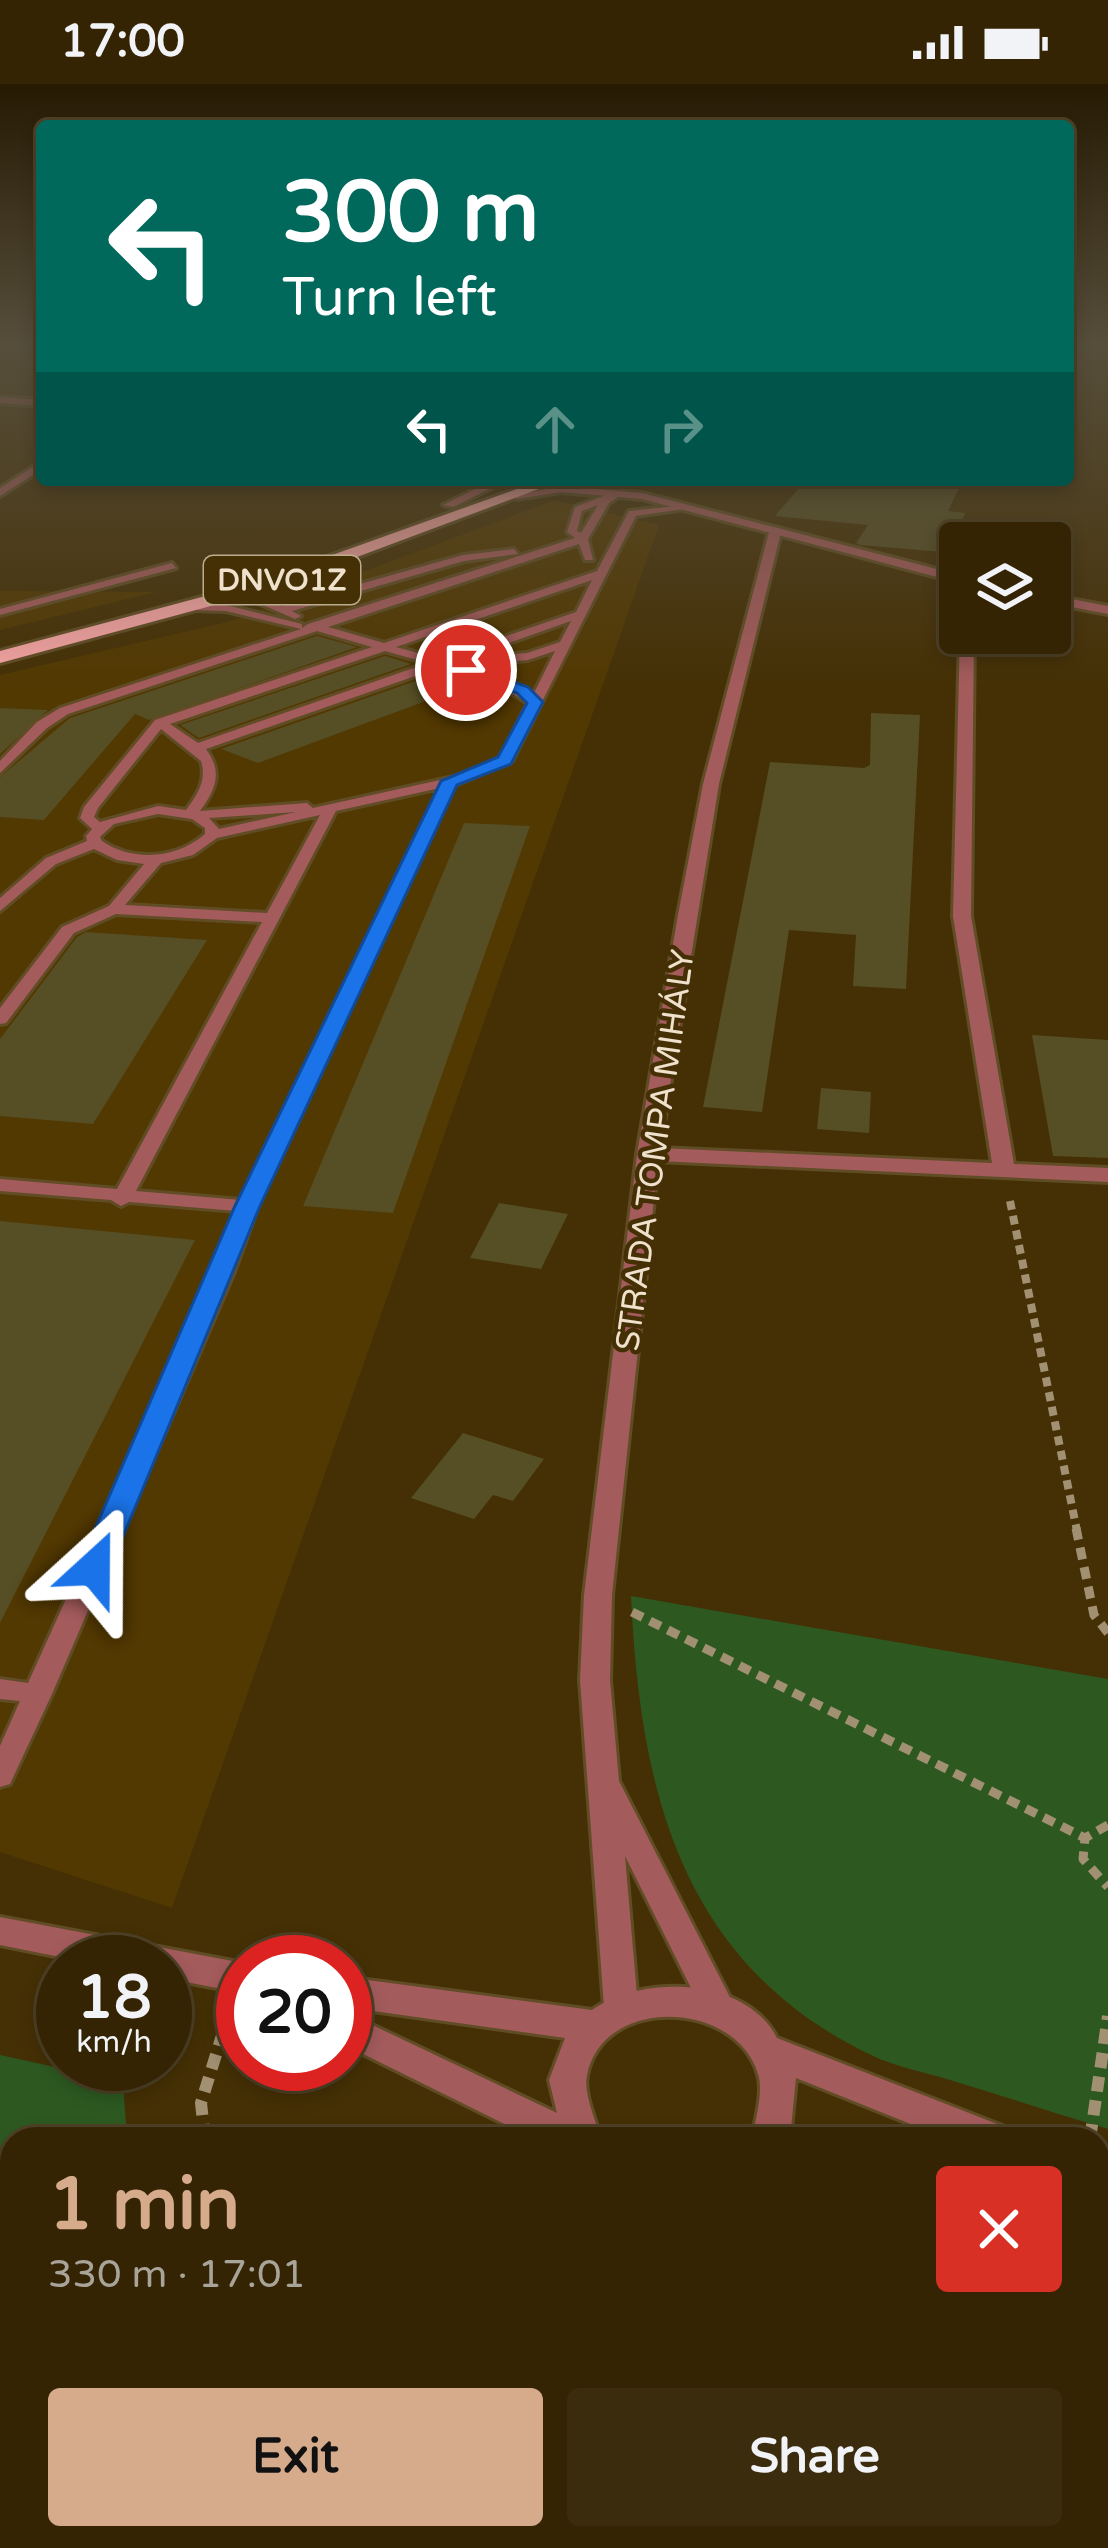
<!DOCTYPE html>
<meta charset="utf-8">
<style>
body{margin:0;font-family:"Varela Round",sans-serif;background:#3c2c0e;color:#f1f3f6;height:100vh;display:flex;flex-direction:column;font-size:45px;white-space:nowrap}
*{box-sizing:border-box;margin:0}
p{font-size:39px;color:#a9a49a}
.icon{flex:none;width:66px;height:66px;fill:none;stroke:currentColor;stroke-width:2;stroke-linecap:round;stroke-linejoin:round}
.map{position:relative;flex:1;overflow:hidden}
.sheet{position:absolute;left:0px;top:2043px;width:1110px;height:423px;display:flex;flex-direction:column;background:#342404;border-radius:36px 36px 0 0;box-shadow:0 6px 18px #0003,0 0 0 3px #4e4126}
.sheet>*{flex:none}
.banner{position:absolute;left:36px;top:36px;width:1038px;height:366px;border-radius:12px;box-shadow:0 6px 18px #0003,0 0 0 3px #4e4126;background:#00695c;color:#fff;overflow:hidden}
.fabs{position:absolute;left:939px;top:438px;display:grid;gap:24px}
.fabs a{display:grid;place-items:center;width:132px;height:132px;border-radius:12px;background:#342404;box-shadow:0 6px 18px #0003,0 0 0 3px #4e4126;font-size:60px}
.speed{position:absolute;left:36px;top:1851px;display:flex;gap:24px;font-size:60px;font-weight:700;text-align:center}
.speed>*{display:grid;place-content:center;width:156px;height:156px;border-radius:50%;background:#342404;box-shadow:0 6px 18px #0003,0 0 0 3px #4e4126;line-height:1}
.speed small{font-size:30px;font-weight:400}
.speed .limit{border:18px solid #d22;background:#fff;color:#111}
.pin{position:absolute;display:grid;place-items:center;width:102px;height:102px;color:#fff;margin:-51px;border:6px solid #fff;border-radius:50%;box-shadow:0 3px 12px #0007}
.me{position:absolute;width:132px;margin:-66px;rotate:24deg;stroke-linejoin:round;filter:drop-shadow(0 0 9px #0008)}
.turn{display:flex;align-items:center;gap:42px;height:252px;padding:0 48px;font-size:54px}
.turn .icon{width:156px;height:156px;stroke-width:2.5}
.turn b{display:block;font-size:84px;line-height:102px}
.lanes{display:flex;align-items:center;height:114px;padding:0 48px;background:#0003;justify-content:center;gap:60px;direction:ltr}
.lanes .off{opacity:.35}
.round{display:grid;place-items:center;flex:none;width:126px;height:126px;border-radius:12px;background:#3c2c0e}
.headline{display:flex;align-items:center;justify-content:space-between;height:204px;padding:0 48px}
h1{font-size:72px;font-weight:700;line-height:90px;color:#d6ab8b}
.primary-button{display:flex;gap:24px;margin-top:auto;padding:24px 48px}
.primary-button a{flex:1;height:138px;border-radius:12px;background:#d6ab8b;color:#111;font-size:48px;font-weight:700;line-height:138px;text-align:center}
.primary-button a+a{background:#3c2c0e;color:#f1f3f6}
.status{display:flex;justify-content:space-between;align-items:center;height:84px;padding:0 60px;background:#342404;direction:ltr}
.status svg{height:33px;fill:currentColor}
.map>svg:first-child{display:block}
.built{fill:#523801}
.green{fill:#2d5921}
.building{fill:#564e24}
.lines{fill:none;stroke-linecap:round;stroke-linejoin:round}
.service-casing{stroke:#604c25;stroke-width:6}
.minor-casing{stroke:#604c25;stroke-width:6}
.tertiary-casing{stroke:#604c25;stroke-width:6}
.trunk-casing{stroke:#604c25;stroke-width:6}
.path-far2{stroke:#a19071;stroke-width:8;stroke-dasharray:9 6;stroke-linecap:butt}
.path-far1{stroke:#a19071;stroke-width:9;stroke-dasharray:12 8;stroke-linecap:butt}
.path{stroke:#a19071;stroke-width:12;stroke-dasharray:15 9;stroke-linecap:butt}
.service{fill:#a45b5c;fill-rule:evenodd}
.minor{fill:#a45b5c;fill-rule:evenodd}
.tertiary{fill:#a45b5c;fill-rule:evenodd}
.trunk{fill:#f6a4a4;fill-rule:evenodd}
.route{fill:#1a73e8;stroke:#114b97;stroke-width:3}
.labels{text-anchor:middle;stroke-width:9;stroke-linejoin:round;paint-order:stroke}
.shield{fill:#453005;stroke:#bcac90;stroke-width:3}
.shield-label{font-size:30px;font-weight:bold;fill:#efe1cc}
.street-label{font-size:33px;fill:#efe1cc;stroke:#453005}
</style>
<div class="status"><b>17:00</b><svg viewBox="0 0 49 12"><path d="M0 12V9h3v3zM5 12V6h3v6zM10 12V3h3v9zM15 12V0h3v12zM26 1h20v11H26zM47 4h2v5h-2z"/></svg></div>
<div class="map">
<svg width="1108" height="2464" viewBox="0 0 1108 2464">
<rect width="100%" height="100%" fill="#453005"/>
<path class="built" d="M555,416L659,441L172,1824L0,1768V591L231,537Z
M0,507L156,508L0,546Z"/>
<path class="green" d="M631,1512L1108,1595V2045C1055,2029 1003,2012 950,1996C925,1988 895,1983 871,1971C681,1880 640,1707 631,1512Z
M0,1971L123,1998L127,2055H12V2384L0,2388Z"/>
<path class="building" d="M806,396L959,404L948,427L966,429L942,468L860,461L856,459L868,441L775,432Z
M317,552L357,563L149,636L135,630L44,736L0,733V693L70,634Z
M385,572L411,580L199,654L180,641Z
M438,589L472,600L258,679L221,665Z
M0,624L48,626L0,670Z
M871,629L920,631L906,905L853,902L856,851L789,846L762,1028L703,1023L770,678L864,684L870,681Z
M464,739L530,742L393,1129L303,1122Z
M86,848L207,856L93,1040L0,1032V955L77,853Z
M1032,951L1108,956V1074L1053,1072Z
M821,1004L871,1008L869,1049L817,1045Z
M499,1119L568,1130L541,1185L470,1174Z
M0,1137L195,1156L0,1539Z
M463,1349L544,1375L513,1417L493,1411L474,1435L411,1414Z"/>
<g class="lines">
<defs>
<path id="service" d="M616,407L624,409L609,419L588,455L593,476H585L579,460L328,543L384,559L597,487L629,427L686,421L691,424L636,432L512,677L455,701L258,1122L234,1188L52,1610L10,1700L0,1703V1662L20,1617L0,1615V1595L28,1599L214,1188L236,1127L129,1118L121,1122L111,1116L0,1107V1095L117,1105L262,838L116,830L74,849L6,939L0,940V924L62,843L109,822L144,780L117,776L94,765L56,780L0,827V814L46,774L87,757L86,752L92,745L80,734L84,723L155,636L372,563L317,547L68,630L47,644L0,689V677L37,638L60,624L301,545L226,527L193,526L189,525V521H226L302,540V544L308,540L575,454L567,448L575,423ZM598,421L581,449L577,447L582,427ZM592,496L576,528L440,575L396,563ZM571,537L560,558L527,569L466,574ZM385,567L428,579L198,659L170,640ZM555,567L533,611L503,593L462,582L528,576ZM441,583L495,599L528,619L500,674L458,692L313,724L307,719L200,727C216,705 223,688 206,665ZM161,645L201,677C207,696 198,710 186,726L158,722L100,738L94,733L98,724ZM440,704L241,1116L136,1107L336,727ZM296,728L219,745L209,734ZM158,730L192,735L205,744V750C176,775 133,778 102,757L100,753L114,740ZM320,731L267,829L125,821L161,779L193,771L217,754Z
M514,465L518,470L464,477L292,527L301,532L295,535L252,516L255,503L260,500L265,503L264,514L282,522L463,471Z
M172,479L176,484L0,531V525Z"/>
<path id="minor" d="M42,377V385L0,412V404Z
M775,445L781,448L719,700L660,1064L992,1079L953,832L960,549H974L971,832L1014,1080L1108,1084V1098L658,1077L612,1511L610,1596L619,1697L735,1923L730,1934L718,1938L706,1934L625,1772L638,1923L633,1934L621,1938L609,1934L604,1923L580,1596L584,1511L637,1070L678,831L703,700L769,448Z
M1098,2330H1108V2372H1098Z
M147,2454H234L230,2464H143Z
M743,2454H787L789,2464H745Z"/>
<path id="tertiary" d="M0,313L42,316V322L0,319Z
M493,396H507L453,423L443,421Z
M561,402L642,409L960,491V499L642,415L561,408L517,415L512,412Z
M1050,511L1108,522V530L1050,519Z
M0,1833L243,1879V1909L165,1894V1878H85L0,1861Z
M345,1893L592,1926C643,1890 746,1893 777,1954L1005,2043L1011,2055H948L796,1994L790,2055H752C755,2036 764,2008 758,1990C736,1916 603,1911 587,1991C583,2009 596,2037 601,2055H535L345,1961V1928L557,2029L549,1996L565,1954L345,1923Z
M1098,2077L1108,2079V2115L1098,2113Z"/>
<path id="trunk" d="M542,396H563L266,507L0,579V567L254,499Z"/>
</defs>
<use href="#service" class="service-casing"/>
<use href="#minor" class="minor-casing"/>
<use href="#tertiary" class="tertiary-casing"/>
<use href="#trunk" class="trunk-casing"/>
<path class="path-far2" d="M1010,1117L1077,1447"/>
<path class="path-far1" d="M1076,1444L1094,1531L1108,1549
M632,1528L1085,1754
M1108,1741L1085,1754L1083,1775L1108,1803"/>
<path class="path" d="M205,2055L201,2019L229,1929
M1090,2055L1108,1932"/>
<use href="#service" class="service"/>
<use href="#minor" class="minor"/>
<use href="#tertiary" class="tertiary"/>
<use href="#trunk" class="trunk"/>
</g>
<linearGradient id="sky" x2="0" y2="1"><stop stop-color="#261a03"/><stop offset="0.43" stop-color="#564e3b"/><stop offset="1" stop-color="#564e3b" stop-opacity="0"/></linearGradient>
<rect width="1108" height="606" fill="url(#sky)"/>
<path class="route" d="M466,581L528,603L543,618L511,680L457,701L260,1122L110,1484L105,1491H83L78,1484L235,1122L441,697L498,673L527,619L517,609L460,589Z"/>
<g class="labels">
<rect class="shield" x="204" y="472" width="156" height="48" rx="9"/>
<g class="shield-label">
<text x="282" y="506">DNVO1Z</text>
</g>
<g class="street-label">
<text transform="translate(654 1066) rotate(-82)" y="12">STRADA TOMPA MIHÁLY</text>
</g>
</g>
</svg>
<div class="fabs">
<a><svg class="icon" aria-label="layers" viewBox="0 0 24 24"><path d="M12 4l9 5-9 5-9-5zM3 14l9 5 9-5"/></svg></a>
</div>
<div class="speed"><div>18<small>km/h</small></div><div class="limit">20</div></div>
<div class="pin" style="left:466px;top:586px;background:#d93025"><svg class="icon" aria-label="arrive" viewBox="0 0 24 24"><path d="M6 21V4h12l-3 4 3 4H6"/></svg></div>
<svg class="me" style="left:94px;top:1484px" viewBox="-20 -20 40 40"><path d="M0-17L14 15 0 8-14 15z" fill="#1a73e8" stroke="#fff" stroke-width="4"/></svg>
<div class="banner">
<div class="turn"><svg class="icon" aria-label="left" viewBox="0 0 24 24"><path d="M17 20v-9H6M10 6l-5 5 5 5"/></svg><div><b>300 m</b>Turn left</div></div>
<div class="lanes"><svg class="icon" aria-label="left" viewBox="0 0 24 24"><path d="M17 20v-9H6M10 6l-5 5 5 5"/></svg><svg class="icon off" aria-label="ahead" viewBox="0 0 24 24"><path d="M12 20V5M6 11l6-6 6 6"/></svg><svg class="icon off" aria-label="right" viewBox="0 0 24 24"><path d="M7 20v-9h11M14 6l5 5-5 5"/></svg></div>
</div>
<section class="sheet">
<div class="headline"><div><h1>1 min</h1><p>330 m · 17:01</p></div><a class="round" style="background:#d93025;color:#fff"><svg class="icon" aria-label="close" viewBox="0 0 24 24"><path d="M6 6l12 12M18 6L6 18"/></svg></a></div>
<div class="primary-button"><a>Exit</a><a>Share</a></div>
</section>
</div>
